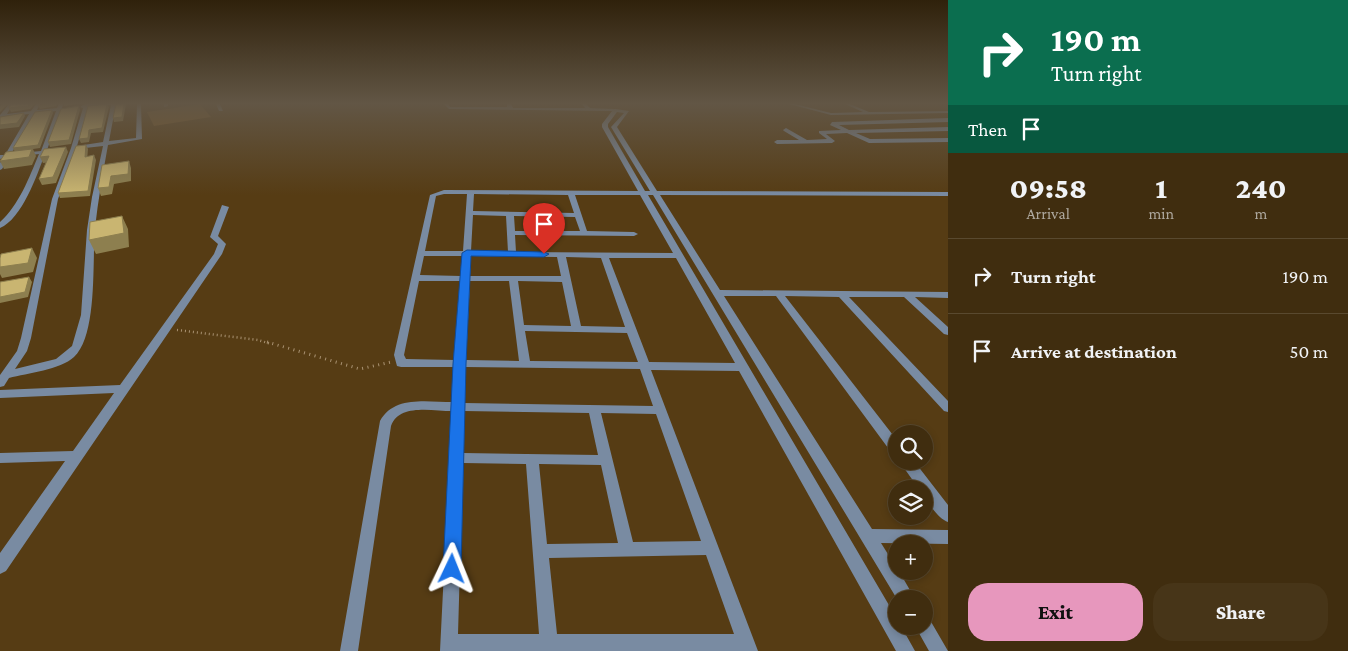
<!DOCTYPE html>
<meta charset="utf-8">
<style>
body{margin:0;font-family:"Crimson Pro",serif;background:#473518;color:#f1f3f6;height:100vh;display:flex;flex-direction:column;font-size:19px;white-space:nowrap}
*{box-sizing:border-box;margin:0}
p{font-size:16px;color:#aea89e}
.icon{flex:none;width:28px;height:28px;fill:none;stroke:currentColor;stroke-width:2;stroke-linecap:round;stroke-linejoin:round}
.map{position:relative;flex:1;overflow:hidden}
.side{display:flex;flex-direction:column;background:#402d0f;width:400px}
.side>*{flex:none}
.guide{background:#0b6e4f;color:#fff;overflow:hidden}
.buttons{position:absolute;left:888px;top:425px;display:grid;gap:10px}
.buttons a{display:grid;place-items:center;width:45px;height:45px;border-radius:50%;background:#402d0f;box-shadow:0 2px 8px #0003,0 0 0 1px #59492f;font-size:25px}
.pin{position:absolute;display:grid;place-items:center;width:42px;height:42px;color:#fff;margin:-51px -21px;border-radius:50% 50% 50% 0;rotate:-45deg;box-shadow:0 0 5px #0007}
.pin .icon{rotate:45deg}
.me{position:absolute;width:55px;margin:-28px;rotate:2deg;stroke-linejoin:round;filter:drop-shadow(0 0 4px #0008)}
.turn{display:flex;align-items:center;gap:18px;height:105px;padding:0 20px;font-size:22px}
.turn .icon{width:65px;height:65px;stroke-width:2.5}
.turn b{display:block;font-size:35px;line-height:42px}
.then{display:flex;align-items:center;height:48px;padding:0 20px;background:#0003;gap:10px;font-size:19px}
.eta{display:flex;justify-content:space-evenly;align-items:center;height:85px;text-align:center}
.eta b{font-size:30px;font-weight:800;line-height:35px}
.button{display:flex;gap:10px;margin-top:auto;padding:10px 20px}
.button a{flex:1;height:58px;border-radius:20px;background:#e797bd;color:#111;font-size:20px;font-weight:800;line-height:58px;text-align:center}
.button a+a{background:#473518;color:#f1f3f6}
ul{padding:0;list-style:none}
li{display:flex;align-items:center;gap:15px;height:75px;padding:0 20px;border-top:1px solid #59492f}
li div{flex:1}
li b{display:block;font-size:19px}
li em{font-style:normal}
main{display:flex;flex:1;min-height:0}
.map>svg:first-child{display:block}
.green{fill:#785623}
.lines{fill:none;stroke-linecap:round;stroke-linejoin:round}
.path-far1{stroke:#a99272;stroke-width:2.5;stroke-dasharray:1 3;stroke-linecap:butt}
.path{stroke:#a99272;stroke-width:3;stroke-dasharray:1 4.5;stroke-linecap:butt}
.minor{fill:#798ba2;fill-rule:evenodd}
.shaded-wall{fill:#8d7f4f}
.building{fill:#c9b571;stroke:#8d7f4f}
.route{fill:#1a73e8;stroke:#114b97}
</style>
<main>
<div class="map">
<svg width="948" height="651" viewBox="0 0 948 651">
<rect width="100%" height="100%" fill="#563c14"/>
<path class="green" d="M200,104L211,117L154,126L147,112Z"/>
<g class="lines">
<path class="path-far1" d="M177,330L258,340L271,344"/>
<path class="path" d="M267,342L360,369L391,362"/>
<path class="minor" d="M9,104H13L7,114L31,111L36,104H40L37,110L57,108L59,104H63L62,108L65,109L61,111L47,150L54,149L57,151L45,154C37,175 22,219 0,228V222C19,205 29,178 39,154L9,158L2,169L0,170V163L3,158L0,159V155H5L29,114L5,117L3,120H0V115ZM56,111L41,151L11,154L35,114Z
M85,104H116L109,141L136,138L137,104H141L142,139L108,145C103,173 98,200 95,228C92,260 98,335 74,357C60,370 28,373 9,378L4,386L0,387V375L17,351L21,338L52,199L71,148L83,108L80,107ZM111,105L103,142L77,146L88,108ZM103,146L92,197L87,230L81,315L72,346L56,359L15,369L27,351L31,338L58,199L76,149Z
M164,104H168V106L164,107Z
M216,104H220L223,111H219Z
M444,104H448L450,107H507V104H511L513,108H585L582,104H586L590,108L616,109L629,111L617,127L657,191L948,192V196L660,195L720,290L948,292V298L915,297L948,327V335L944,334L904,297H849L948,401V412L944,411L839,297L785,296L896,439V453L891,452L776,296H724L872,529L948,530V544L881,543L896,567V571H899L915,599H897L653,195H648L896,617V626H901L915,651H896L739,371L651,370L758,651H440L452,411C433,411 399,403 391,426L358,651H340L380,421C394,395 427,402 453,402L454,367H401L397,366L394,355L430,195L444,190L638,191L602,127V124L612,111L449,109ZM617,112L624,113L611,127L650,191H645L608,127V124ZM444,194H467L463,251H425L436,196ZM474,194L568,195L574,213L473,211ZM575,195H640L673,253L516,252L515,235L634,236L638,234L634,232L587,231ZM473,215L506,216L508,252L471,251ZM514,216L575,217L580,231H515ZM424,256H463L461,276L420,275ZM471,256L557,257L561,276H470ZM566,257L601,258L625,327L581,326ZM609,258H676L735,363L649,362ZM419,281H461L455,360L406,359L404,355ZM470,281H509L519,361L466,360ZM518,281L562,282L571,326L524,325ZM525,331L627,333L638,362L530,361ZM465,367L640,369L653,406L464,403ZM464,411L589,413L598,455L463,453ZM601,413L656,414L701,541L633,542ZM463,463L526,464L539,634H458ZM539,464L601,465L618,543L547,544ZM706,555L734,634H557L549,558Z
M789,104H795L831,113L863,112L845,104H850L869,112L948,111V113L831,115Z
M948,118V122L839,125L849,130L948,127V131L856,133L870,139L948,138V142L869,143L847,133L826,134L835,141L832,143L777,144L774,142L777,140H799L784,131L783,130L786,128L807,140L827,139L819,133V131L841,130L830,125L832,122Z
M222,205L229,207L218,236L226,244L222,254L6,571L0,574V553L65,461L0,463V453L73,451L114,393L0,398V390L120,385L214,254L218,244L210,237Z
M899,461H914L948,505V522C938,519 924,499 924,489H919Z
M924,617L930,620L948,651H929L915,626H924Z"/>
</g>
<path class="shaded-wall" d="M3,104H8L0,112V106Z
M30,104H35L30,109L11,112L9,108Z
M48,104H58L56,106L40,109L38,105Z
M64,104H77L64,106Z
M107,104L109,107L103,132L91,133L89,142L81,143L79,139L89,130Z
M124,104H126L123,121L114,122L113,118Z
M79,106L80,110L71,144L50,147L48,142Z
M52,110L53,113L40,148L33,149L36,156L32,165L4,169L0,161L15,152L13,148Z
M24,113L25,116L19,127L0,129V125Z
M86,145L88,149L87,161L85,157Z
M66,147L68,152L56,183L42,185L39,179Z
M94,155L96,160L90,196L60,198L58,193Z
M49,156L52,162L43,163L40,157Z
M129,161L131,168V181L114,184L112,194L101,196L98,188Z
M122,216L128,229L129,247L96,254L89,240Z
M32,248L37,258L33,272L2,278L0,274V267Z
M29,277L32,282L28,297L0,303V297Z"/>
<path class="building" d="M11,104H30L28,106L9,108Z
M107,104L102,128L89,130L88,138L79,139L88,106Z
M116,104H124L122,117L113,118Z
M79,106L69,140L48,142L61,109Z
M52,110L38,145L13,148L35,112Z
M24,113L17,123L0,125V117Z
M86,145L85,157L94,155L88,191L58,193L76,146Z
M66,147L53,177L39,179L49,156L40,157L44,149Z
M32,149L29,157L0,161L6,152Z
M129,161L128,174L111,176L109,187L98,188L102,165Z
M122,216L124,233L89,240L90,222Z
M32,248L28,263L0,267V258L1,254Z
M29,277L25,292L0,297V282Z"/>
<linearGradient id="sky" x2="0" y2="1"><stop stop-color="#2f210b"/><stop offset="0.53" stop-color="#625645"/><stop offset="1" stop-color="#625645" stop-opacity="0"/></linearGradient>
<rect width="948" height="195" fill="url(#sky)"/>
<path class="route" d="M467,250L544,252L549,254L544,257L471,256L466,364L461,569L459,575L452,577L446,575L443,569L453,364L462,253Z"/>
</svg>
<div class="buttons">
<a><svg class="icon" aria-label="search" viewBox="0 0 24 24"><circle cx="10" cy="10" r="6"/><path d="M15 15l6 6"/></svg></a>
<a><svg class="icon" aria-label="layers" viewBox="0 0 24 24"><path d="M12 4l9 5-9 5-9-5zM3 14l9 5 9-5"/></svg></a>
<a>+</a>
<a>−</a>
</div>
<div class="pin" style="left:544px;top:254px;background:#d93025"><svg class="icon" aria-label="arrive" viewBox="0 0 24 24"><path d="M6 21V4h12l-3 4 3 4H6"/></svg></div>
<svg class="me" style="left:452px;top:569px" viewBox="-20 -20 40 40"><path d="M0-17L14 15 0 8-14 15z" fill="#1a73e8" stroke="#fff" stroke-width="4"/></svg>
</div>
<section class="side">
<div class="guide">
<div class="turn"><svg class="icon" aria-label="right" viewBox="0 0 24 24"><path d="M7 20v-9h11M14 6l5 5-5 5"/></svg><div><b>190 m</b>Turn right</div></div>
<div class="then">Then<svg class="icon" aria-label="arrive" viewBox="0 0 24 24"><path d="M6 21V4h12l-3 4 3 4H6"/></svg></div>
</div>
<div class="eta">
<div><b>09:58</b><p>Arrival</p></div>
<div><b>1</b><p>min</p></div>
<div><b>240</b><p>m</p></div>
</div>
<ul>
<li><svg class="icon" aria-label="right" viewBox="0 0 24 24"><path d="M7 20v-9h11M14 6l5 5-5 5"/></svg><div><b>Turn right</b></div><em>190 m</em></li>
<li><svg class="icon" aria-label="arrive" viewBox="0 0 24 24"><path d="M6 21V4h12l-3 4 3 4H6"/></svg><div><b>Arrive at destination</b></div><em>50 m</em></li>
</ul>
<div class="button"><a>Exit</a><a>Share</a></div>
</section>
</main>
